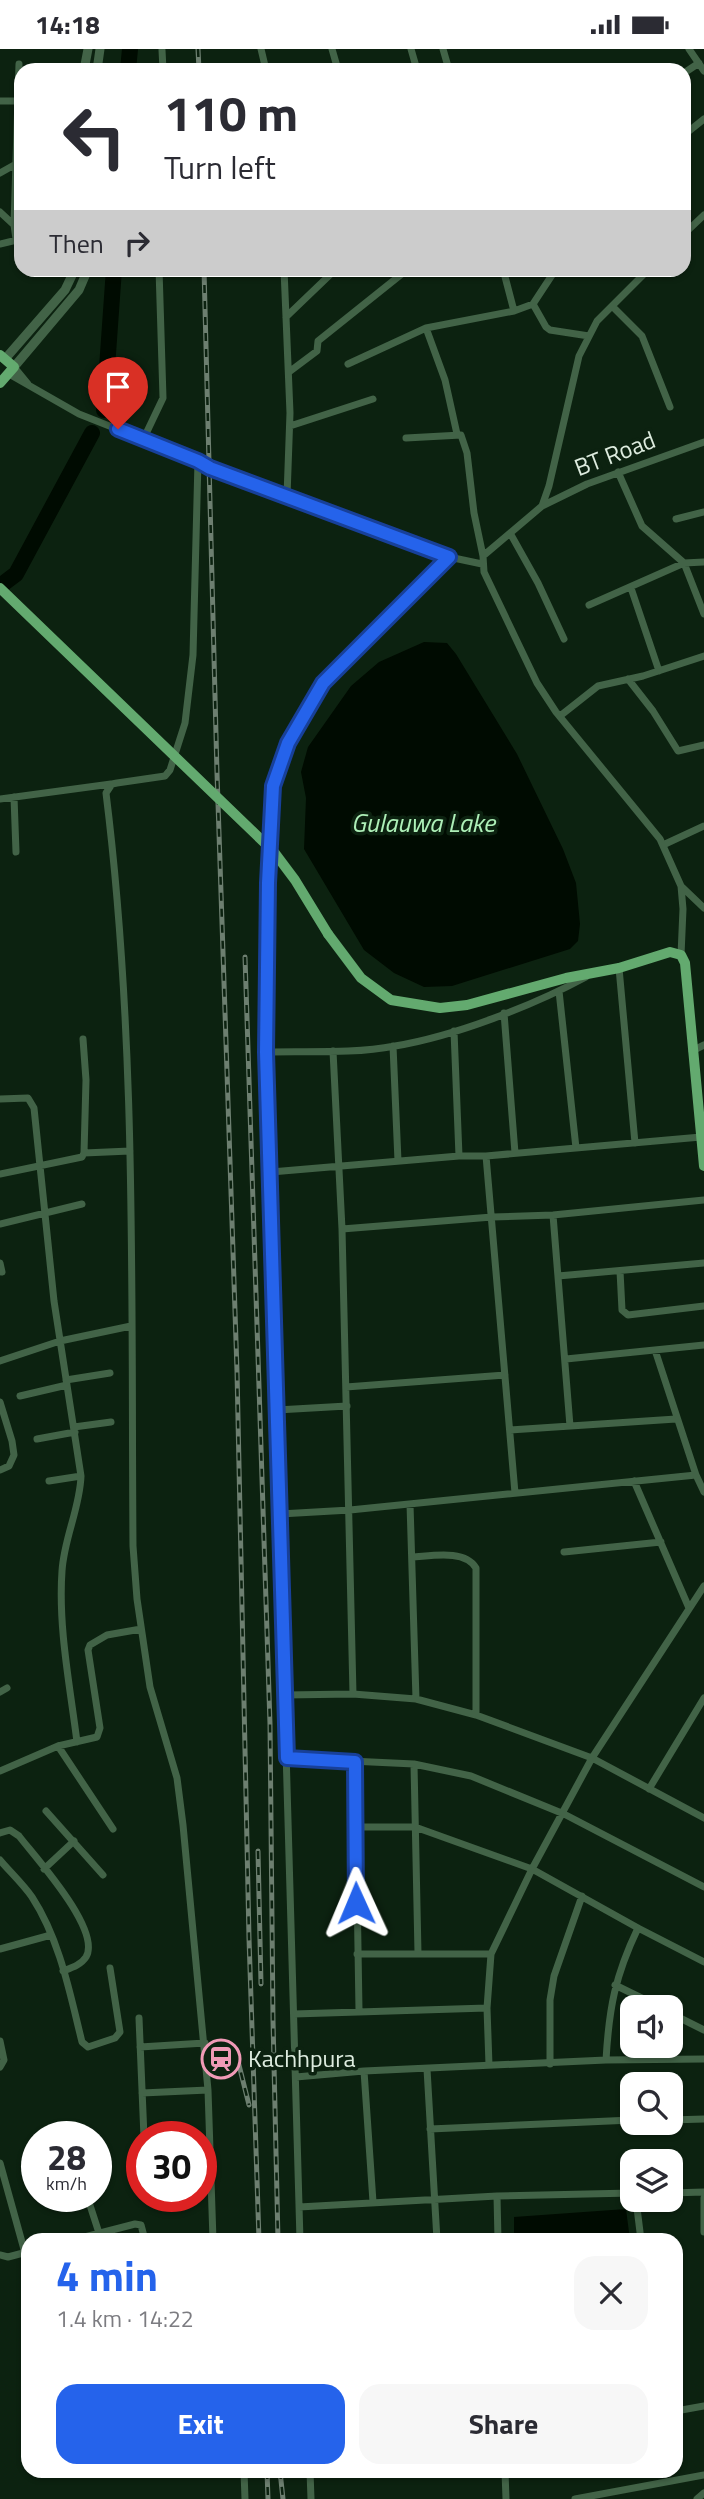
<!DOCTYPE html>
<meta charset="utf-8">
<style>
body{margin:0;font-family:"Titillium Web",sans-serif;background:#f7f7f7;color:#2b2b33;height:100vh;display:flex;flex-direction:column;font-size:26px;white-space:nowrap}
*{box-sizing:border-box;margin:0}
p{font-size:23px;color:#7c7c81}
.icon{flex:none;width:38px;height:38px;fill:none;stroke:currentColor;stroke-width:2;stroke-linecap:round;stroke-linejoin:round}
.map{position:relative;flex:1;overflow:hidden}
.drawer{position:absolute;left:21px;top:2184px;width:662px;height:245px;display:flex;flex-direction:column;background:#fff;border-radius:21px;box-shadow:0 2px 5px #0004}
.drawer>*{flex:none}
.top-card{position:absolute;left:14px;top:14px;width:677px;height:214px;border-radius:21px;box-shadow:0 2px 5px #0004;background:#fff;color:#2b2b33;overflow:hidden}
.tools{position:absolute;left:620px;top:1946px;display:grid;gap:14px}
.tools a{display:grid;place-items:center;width:63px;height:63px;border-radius:14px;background:#fff;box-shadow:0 2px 5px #0004;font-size:35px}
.speed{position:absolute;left:21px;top:2072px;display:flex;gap:14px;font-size:35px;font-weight:700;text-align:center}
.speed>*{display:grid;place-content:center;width:91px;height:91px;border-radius:50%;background:#fff;box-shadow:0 2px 5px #0004;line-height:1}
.speed small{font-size:18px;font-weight:400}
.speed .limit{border:10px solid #d22;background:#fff;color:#111}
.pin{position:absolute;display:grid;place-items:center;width:60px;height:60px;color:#fff;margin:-72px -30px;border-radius:50% 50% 50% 0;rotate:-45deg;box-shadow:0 0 7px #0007}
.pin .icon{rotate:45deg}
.me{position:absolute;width:77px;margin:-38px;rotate:359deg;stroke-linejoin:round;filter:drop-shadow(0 0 5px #0008)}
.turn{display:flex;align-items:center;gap:24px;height:147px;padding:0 35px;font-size:32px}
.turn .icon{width:91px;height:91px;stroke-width:2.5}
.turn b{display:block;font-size:49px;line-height:60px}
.then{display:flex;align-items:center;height:66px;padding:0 35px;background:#0003;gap:14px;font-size:26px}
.round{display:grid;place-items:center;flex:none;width:74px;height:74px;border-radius:21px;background:#f7f7f7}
.headline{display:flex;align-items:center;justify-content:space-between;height:119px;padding:0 35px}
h1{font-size:42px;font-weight:700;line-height:52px;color:#2563eb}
.button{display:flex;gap:14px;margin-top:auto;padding:14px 35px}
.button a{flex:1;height:80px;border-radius:21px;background:#2563eb;color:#fff;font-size:28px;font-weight:700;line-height:80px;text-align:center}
.button a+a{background:#f7f7f7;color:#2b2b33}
.status{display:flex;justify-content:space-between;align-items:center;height:49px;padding:0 35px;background:#fff;direction:ltr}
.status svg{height:19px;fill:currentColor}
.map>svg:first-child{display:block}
.water{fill:#000b01}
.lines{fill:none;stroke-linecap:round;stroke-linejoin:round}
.river{stroke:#000b01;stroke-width:16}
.minor{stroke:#426347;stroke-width:7}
.tertiary{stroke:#426347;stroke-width:9}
.primary{stroke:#63aa6f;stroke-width:10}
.rail-casing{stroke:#6d7f70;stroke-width:5}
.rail{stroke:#0c2210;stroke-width:2.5;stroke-dasharray:8;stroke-linecap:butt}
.primary-bridge{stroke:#63aa6f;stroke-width:10}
.route-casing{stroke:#184099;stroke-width:18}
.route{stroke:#2563eb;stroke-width:12}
.labels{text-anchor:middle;stroke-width:7;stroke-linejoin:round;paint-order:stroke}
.street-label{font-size:24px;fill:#deecdf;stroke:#0c2210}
.poi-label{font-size:24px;fill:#deecdf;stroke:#0c2210;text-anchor:start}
.water-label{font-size:26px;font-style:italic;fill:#aef0b8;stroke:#0c2210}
</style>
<div class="status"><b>14:18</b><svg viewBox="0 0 49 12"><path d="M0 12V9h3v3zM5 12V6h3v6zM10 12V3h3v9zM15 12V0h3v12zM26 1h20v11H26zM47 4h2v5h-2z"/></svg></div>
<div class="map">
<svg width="704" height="2450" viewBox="0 0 704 2450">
<rect width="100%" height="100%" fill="#0c2210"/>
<path class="water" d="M424,593L447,594L456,605L517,705L563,800L576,834L580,875L578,892L570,900L452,937L424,938L394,924L364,901L304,800L306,749L301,723L308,698L351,637L379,613Z
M626,2160L630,2191H514V2168Z"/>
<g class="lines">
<path class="river" d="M128,21L130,0
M104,361L114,220
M0,537L16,525L92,384"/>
<path class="minor" d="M261,0L266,21
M332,0L338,21
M411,0L417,21
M443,0L449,21
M689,0L704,22
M162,1L163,21
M684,24L699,14
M0,52H17
M684,86L704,70
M0,124L16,115
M0,163L14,176
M684,185L704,166
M16,190L14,176L19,15
M0,195L21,190
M284,220L290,364L287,447
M503,220L514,262
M649,220L597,272L579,307L549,437L542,457L483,507L484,523L537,634L556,663L660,790L681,837L683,860L681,906
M533,255L546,278L550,281L589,287
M612,257L642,287L670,358
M286,268L336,220
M426,279L445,331L457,385
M348,315L426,279L514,262L533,255L556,220
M14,318L28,335
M289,323L317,302L318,292L408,220
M9,325L79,365L198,412L210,419L449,508L482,515
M290,377L373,350
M406,389L461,386L467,404L474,464L483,507
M143,391L163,349L159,220
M198,412L193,606L185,674L170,721L165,727L117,734L112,735L106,744C137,993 131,1246 133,1497L137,1550L150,1638L177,1729L183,1776L208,2041L213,2191
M618,423L642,477L684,514L704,565
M542,457L587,435L704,393
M676,470L704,463
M510,484L538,534L564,590
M631,539L659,622
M589,556L684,514L704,513
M628,630L653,662L678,702L704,696
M560,667L598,637L643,627L704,607
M14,748L16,803
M0,750L111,735
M663,796L704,777
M682,838L704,859
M619,919L635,1094
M559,942L576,1099
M504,964L515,1104
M454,982L459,1107
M393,997L398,1112
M333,1002L342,1180L353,1645
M692,1002L704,996
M266,1003C309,1002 353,1005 395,997C455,987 532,957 586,928
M0,1050L28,1049L34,1059L54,1252L81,1427C80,1459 64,1489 62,1522C58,1578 70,1637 77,1693
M84,1104L130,1102
M486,1107L515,1444
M271,1123L459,1107H486L701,1088
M0,1125L82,1108L84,1104L86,1031L83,990
M553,1166L570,1377
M0,1175L82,1155
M342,1180L492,1168L553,1166L704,1151
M0,1214L2,1223
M620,1222L622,1261L628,1266L704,1257
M558,1227L704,1214
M655,1301L696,1426L704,1443
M566,1310L704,1296
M0,1312L60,1292L131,1277
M66,1331L110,1324
M346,1338L505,1326
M20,1347L67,1336
M0,1353L12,1392L14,1406L9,1417L0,1421
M277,1361L347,1357
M74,1378L111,1373
M510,1381L676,1370
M37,1390L75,1383
M49,1432L81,1427
M634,1432L689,1559
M410,1455L416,1650
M280,1465L350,1461L696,1426
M564,1503L661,1493
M412,1508C431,1507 465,1500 476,1519V1666
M0,1643L7,1639
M285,1646L353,1645L416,1650L476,1666L592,1709L704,1769
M58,1697L113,1780
M287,1709L414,1715L471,1727L564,1765L704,1838
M355,1713L359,1961
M414,1715L418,1904
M0,1722L58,1697L97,1688L100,1679L88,1601L90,1596L107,1586L141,1580
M649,1740L704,1649
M46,1762L103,1826
M354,1778H415L532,1820L638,1879L704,1913
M0,1784L10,1781L19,1787C35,1808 102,1881 86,1908C81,1916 71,1919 63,1922
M0,1811C10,1823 23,1835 32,1848C60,1891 70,1945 82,1993L88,1998L115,1989L120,1983L110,1919
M44,1820L74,1792
M0,1900L51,1886
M357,1905H491
M615,1936L660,1958
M670,1964L704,1981
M294,1965L487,1959
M139,1969L144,2088
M0,1992L4,2011L0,2018
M140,1998L205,1994
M606,2011C609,1959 615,1927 638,1879
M550,2015V1951L554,1927L582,1847
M489,2016L487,1959L491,1905L532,1820L592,1709L704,1537
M427,2020L437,2191
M364,2022L373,2153
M296,2028L364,2022L606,2011L704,2010
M142,2044L208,2041
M670,2071L704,2070
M430,2080L632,2071
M0,2114L25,2204
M670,2144L704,2143
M87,2147L99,2184
M497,2147L498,2191
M704,2149V2183
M636,2151L641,2191
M299,2158L497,2147L632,2144
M73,2191L135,2175L141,2176L145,2191
M300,2191L266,1003L268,834L273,737L287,694L323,634L449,508
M0,2206L8,2208L27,2203
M676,2362L704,2357
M244,2422L245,2450
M310,2422L311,2450
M505,2422L506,2450
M310,2425L326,2422
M575,2450L704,2426
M697,2450L704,2444"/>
<path class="tertiary" d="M84,21L88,0
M97,21L100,0
M5,310L65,241L75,220
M14,318L79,241L88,220"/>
<path class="primary" d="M0,306L14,318L0,334
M328,885L361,929L391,951L440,959L467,956L566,929L619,919L670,903L681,906L685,914L704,1117"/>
<defs>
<path id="rail" d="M198,0L199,21
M204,220L217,724L237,1322L249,1889L259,2191
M245,908L270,1675L273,1971L278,2191
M258,1802L261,1935
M237,2008L249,2056
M267,2422L268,2450
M280,2422L283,2450"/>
</defs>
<use href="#rail" class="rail-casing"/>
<use href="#rail" class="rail"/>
<path class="primary-bridge" d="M0,539L274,803L295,831L328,885"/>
</g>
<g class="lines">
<defs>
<path id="route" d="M118,380L198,412L210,419L449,508L323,634L288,694L273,737L268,834L266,1003L287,1709L355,1713L356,1854"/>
</defs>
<use href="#route" class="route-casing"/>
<use href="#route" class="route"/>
</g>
<defs>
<symbol id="station-ring" viewBox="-11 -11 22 22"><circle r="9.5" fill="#0c2210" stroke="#f09ab6" stroke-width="1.5"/><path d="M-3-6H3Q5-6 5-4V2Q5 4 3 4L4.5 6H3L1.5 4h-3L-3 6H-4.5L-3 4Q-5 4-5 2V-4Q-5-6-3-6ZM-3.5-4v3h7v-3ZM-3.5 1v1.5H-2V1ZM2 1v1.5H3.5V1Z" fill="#f09ab6"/></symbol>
</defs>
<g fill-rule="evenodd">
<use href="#station-ring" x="199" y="1988" width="44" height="44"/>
</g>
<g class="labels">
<g class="street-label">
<text transform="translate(615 405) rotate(-21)" y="8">BT Road</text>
</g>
<g class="poi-label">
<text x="248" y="2018">Kachhpura</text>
</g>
<g class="water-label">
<text x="423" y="783">Gulauwa Lake</text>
</g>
</g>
</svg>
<div class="tools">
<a><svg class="icon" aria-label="sound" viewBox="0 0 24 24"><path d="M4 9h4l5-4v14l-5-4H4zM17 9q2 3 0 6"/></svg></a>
<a><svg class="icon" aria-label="search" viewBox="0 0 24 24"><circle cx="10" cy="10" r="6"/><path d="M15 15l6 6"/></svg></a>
<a><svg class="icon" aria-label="layers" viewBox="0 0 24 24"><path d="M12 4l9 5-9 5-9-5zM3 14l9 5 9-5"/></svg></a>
</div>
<div class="speed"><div>28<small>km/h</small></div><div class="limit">30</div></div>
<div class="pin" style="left:118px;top:380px;background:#d93025"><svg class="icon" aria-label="arrive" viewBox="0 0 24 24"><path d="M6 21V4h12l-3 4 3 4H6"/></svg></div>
<svg class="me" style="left:356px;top:1854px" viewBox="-20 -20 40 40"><path d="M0-17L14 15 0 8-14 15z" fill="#2563eb" stroke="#fff" stroke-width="4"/></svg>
<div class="top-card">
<div class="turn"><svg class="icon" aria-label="left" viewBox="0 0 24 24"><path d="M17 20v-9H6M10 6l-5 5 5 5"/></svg><div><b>110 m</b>Turn left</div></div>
<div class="then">Then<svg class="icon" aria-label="right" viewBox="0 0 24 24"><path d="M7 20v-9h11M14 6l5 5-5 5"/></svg></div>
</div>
<section class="drawer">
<div class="headline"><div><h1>4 min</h1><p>1.4 km · 14:22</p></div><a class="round"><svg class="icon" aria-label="close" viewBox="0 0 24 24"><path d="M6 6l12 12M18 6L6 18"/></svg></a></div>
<div class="button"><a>Exit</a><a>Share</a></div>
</section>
</div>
